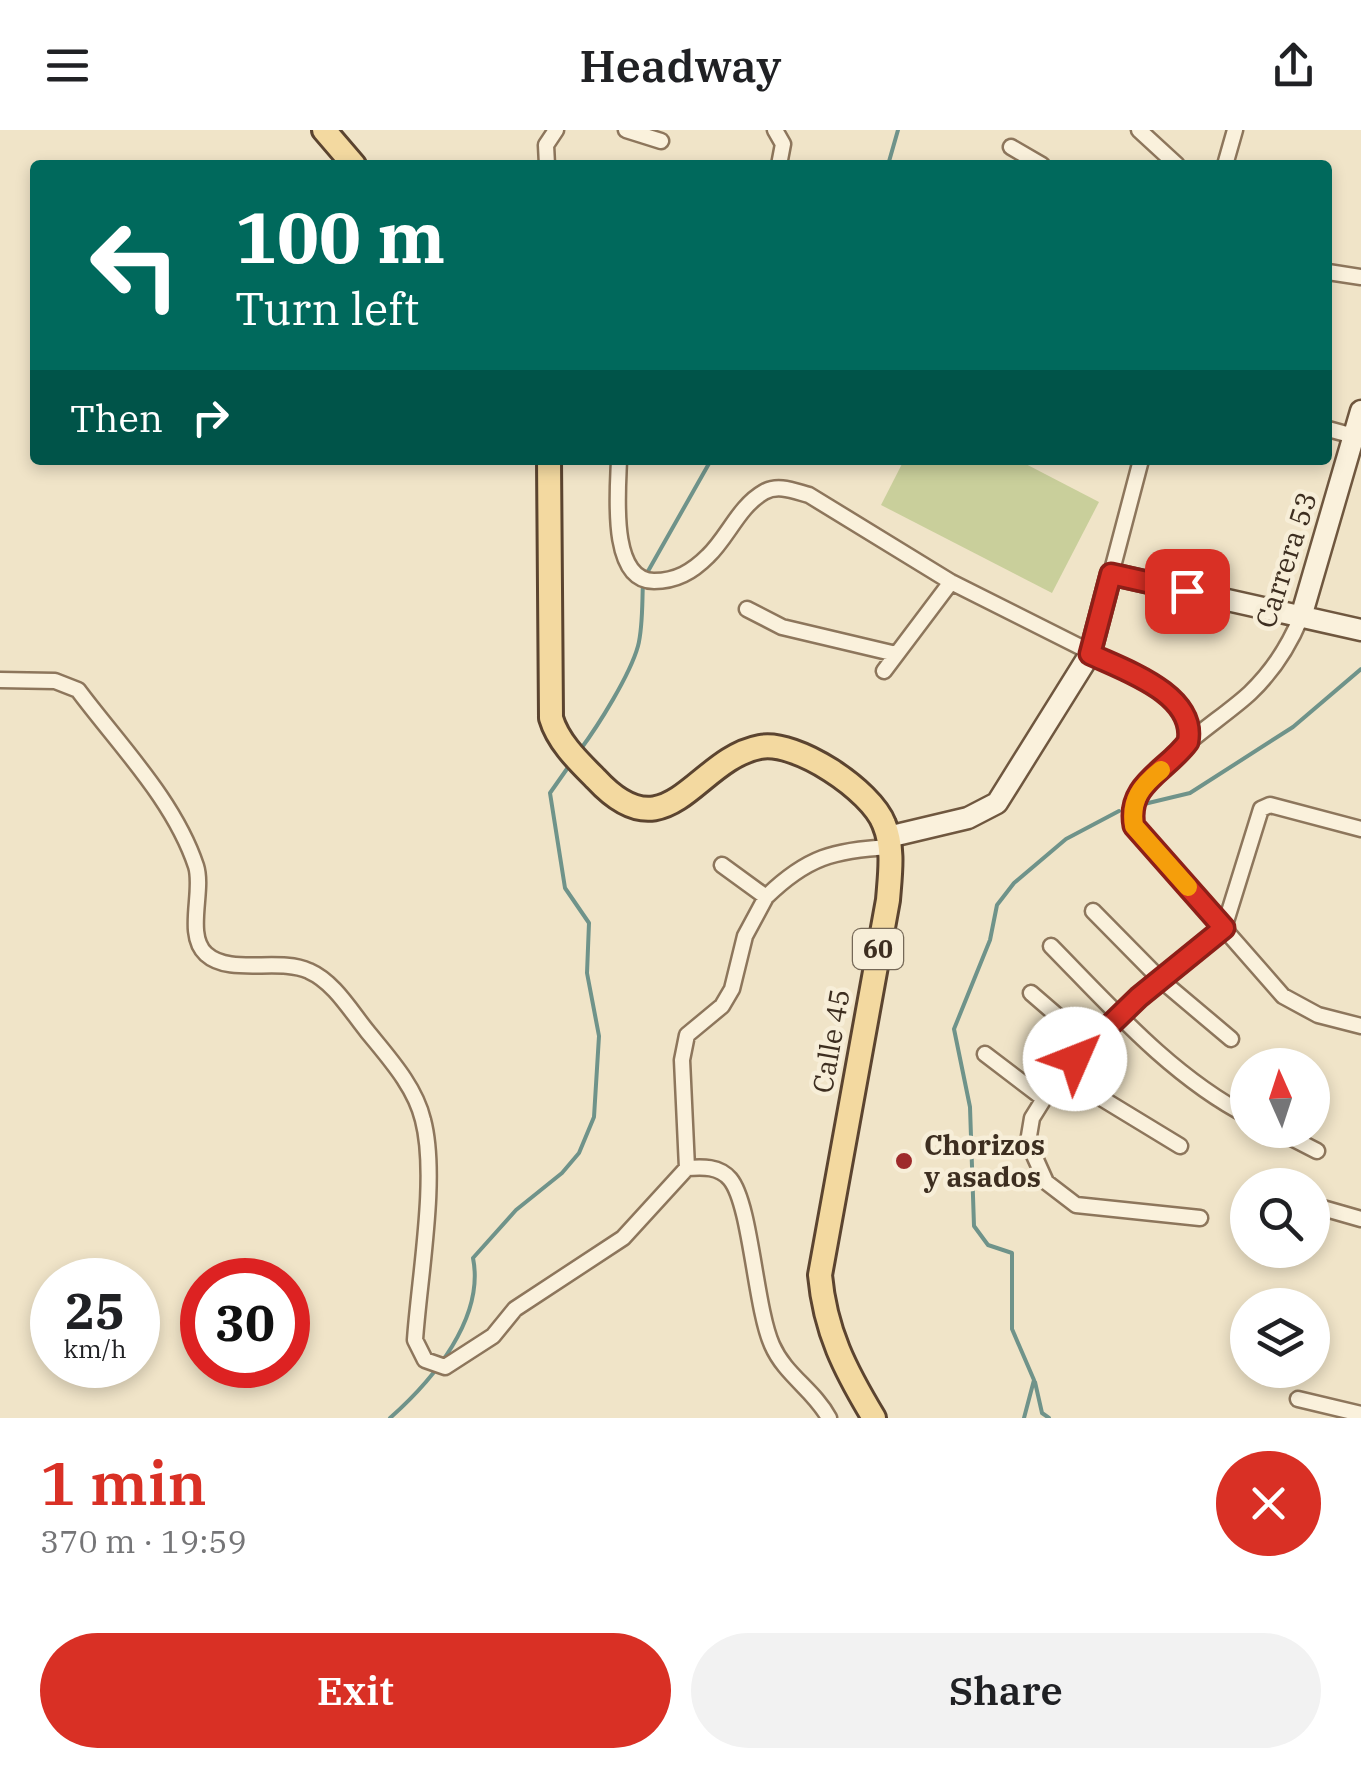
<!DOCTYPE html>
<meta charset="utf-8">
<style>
body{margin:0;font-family:"IBM Plex Serif",serif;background:#f2f2f2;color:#202124;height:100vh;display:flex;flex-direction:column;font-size:38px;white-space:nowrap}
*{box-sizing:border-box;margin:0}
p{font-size:32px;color:#757577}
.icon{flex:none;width:55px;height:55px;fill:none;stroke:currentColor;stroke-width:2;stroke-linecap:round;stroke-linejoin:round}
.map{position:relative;height:1288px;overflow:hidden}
.side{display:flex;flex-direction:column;background:#fff;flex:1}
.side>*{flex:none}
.banner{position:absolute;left:30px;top:30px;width:1302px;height:305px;border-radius:10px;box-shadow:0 5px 15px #0003;background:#00695c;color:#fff;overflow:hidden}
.needle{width:65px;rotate:357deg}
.buttons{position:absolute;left:1230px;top:918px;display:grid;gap:20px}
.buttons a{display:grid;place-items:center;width:100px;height:100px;border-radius:50%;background:#fff;box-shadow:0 5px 15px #0003;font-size:50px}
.speed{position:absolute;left:30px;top:1128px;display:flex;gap:20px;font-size:50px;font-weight:700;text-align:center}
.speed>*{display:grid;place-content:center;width:130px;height:130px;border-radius:50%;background:#fff;box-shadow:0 5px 15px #0003;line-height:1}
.speed small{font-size:25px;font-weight:400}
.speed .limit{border:15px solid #d22;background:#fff;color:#111}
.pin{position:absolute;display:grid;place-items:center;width:85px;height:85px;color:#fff;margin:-42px;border-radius:20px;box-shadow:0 5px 15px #0006}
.me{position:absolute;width:110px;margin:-55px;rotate:46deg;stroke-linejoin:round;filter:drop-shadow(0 0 8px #0008)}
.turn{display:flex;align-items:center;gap:35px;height:210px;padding:0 40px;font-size:45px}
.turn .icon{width:130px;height:130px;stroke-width:2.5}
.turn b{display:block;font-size:70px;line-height:85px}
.then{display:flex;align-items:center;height:95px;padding:0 40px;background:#0003;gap:20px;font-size:38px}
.round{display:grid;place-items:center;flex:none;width:105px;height:105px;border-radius:52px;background:#f2f2f2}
.head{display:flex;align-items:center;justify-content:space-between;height:170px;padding:0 40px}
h1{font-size:60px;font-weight:600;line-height:75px;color:#d93025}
.cta{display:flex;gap:20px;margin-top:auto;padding:20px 40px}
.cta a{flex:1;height:115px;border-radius:60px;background:#d93025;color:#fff;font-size:40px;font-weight:600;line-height:115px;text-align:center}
.cta a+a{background:#f2f2f2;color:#202124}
header{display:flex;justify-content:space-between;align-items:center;height:130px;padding:0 40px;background:#fff;font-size:45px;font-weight:600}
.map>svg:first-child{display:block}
.green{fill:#c9cf9b}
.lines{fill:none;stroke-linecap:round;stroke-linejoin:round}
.stream{stroke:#6f938a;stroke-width:4}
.street-casing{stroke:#8d765c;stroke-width:19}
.secondary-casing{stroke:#6f573f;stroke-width:25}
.primary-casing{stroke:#5b4430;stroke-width:28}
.street{stroke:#faf1dc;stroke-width:14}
.secondary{stroke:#faf1dc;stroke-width:20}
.primary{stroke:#f3d9a0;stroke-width:22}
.route-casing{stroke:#8d1f18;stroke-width:25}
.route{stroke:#d93025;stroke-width:18}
.slow{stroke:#f59e0b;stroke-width:18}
.poi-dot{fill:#9e2a2b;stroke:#f7eed8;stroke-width:4}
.labels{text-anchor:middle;stroke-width:9;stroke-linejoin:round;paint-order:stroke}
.shield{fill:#f7eed8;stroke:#756857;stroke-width:2.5}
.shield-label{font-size:25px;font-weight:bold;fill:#3d2e20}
.street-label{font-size:28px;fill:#3d2e20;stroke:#f7eed8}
.poi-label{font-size:28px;font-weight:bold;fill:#3d2e20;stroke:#f7eed8;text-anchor:start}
</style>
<header><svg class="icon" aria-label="menu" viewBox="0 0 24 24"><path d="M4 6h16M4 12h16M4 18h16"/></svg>Headway<svg class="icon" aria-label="share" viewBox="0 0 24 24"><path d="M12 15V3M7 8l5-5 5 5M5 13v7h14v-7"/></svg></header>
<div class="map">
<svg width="1361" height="1288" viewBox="0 0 1361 1288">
<rect width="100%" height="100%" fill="#f0e4c8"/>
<path class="green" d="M904,330H1018L1099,372L1052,463L881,375Z"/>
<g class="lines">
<path class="stream" d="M888,35L898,0
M647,443L711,330
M580,620C598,596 630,545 638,516C643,497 642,472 643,452
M1140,675L1190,663L1293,597L1361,539
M1035,1252L1042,1283L1049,1288
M390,1288C433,1250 485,1188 473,1128L516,1080L562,1043L579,1023L594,987L599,906L587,843L589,793L565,758L550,663L569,636
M1024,1288L1034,1250L1012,1199V1123L988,1115L974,1096L970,977L954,899L990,810L997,775L1014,753L1066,709L1119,681"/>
<defs>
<path id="street" d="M626,0L661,11
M775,0L783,14L779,35
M1139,0L1177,35
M1011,17L1042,35
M547,35L546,15L556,0
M1225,35L1235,0
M1328,142L1361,147
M1328,299L1361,308
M619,330C618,361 609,451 654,451C676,451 692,442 708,426C728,407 739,376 764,362C778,354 794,361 809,365L951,452L1152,553L1181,579L1191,599L1188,612
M1111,444L1141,330
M747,479L782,497L896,524
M1301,487C1289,516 1273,541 1250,563C1215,596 1126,645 1134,696L1283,866L1318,885L1361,896
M884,541L951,452
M0,550L55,551L78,560C119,615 174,670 196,736C204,761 185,805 206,824C230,846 279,827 309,841C334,852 350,880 367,901C388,927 415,956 423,990C438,1047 419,1149 415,1210L425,1230L445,1237L493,1206L515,1179L623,1108L687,1038C703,1037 719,1036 730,1049C751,1074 755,1177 772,1215C785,1245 814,1260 829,1288
M722,735L766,767C807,727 834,720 890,717
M1093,781L1161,850L1231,909
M1051,816C1110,876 1172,947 1248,986
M1031,863L1090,914
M985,924L1044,969
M1060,943L1180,1016
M1276,1000L1317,1021
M687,1038L682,930L687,905L722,876L732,859L745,806L766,767
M1312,1075L1361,1089
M1200,1088L1076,1075L1046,1052L1028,1012L1032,988L1060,943L1139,867L1224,798L1261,679L1270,675L1361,699
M1298,1269L1361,1284"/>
<path id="secondary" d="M1301,487L1361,281
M888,707L968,688L997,673L1090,524L1111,444L1361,500"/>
<path id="primary" d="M324,0L354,35
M549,330L551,588C558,612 578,631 596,649C668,727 695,629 760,617C796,610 871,660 884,694C894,718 890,744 888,770L820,1145C825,1201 845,1240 874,1288"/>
</defs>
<use href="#street" class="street-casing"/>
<use href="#secondary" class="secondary-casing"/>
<use href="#primary" class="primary-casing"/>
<use href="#street" class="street"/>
<use href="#secondary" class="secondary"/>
<use href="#primary" class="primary"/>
</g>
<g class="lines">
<defs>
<path id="route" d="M1075,929L1139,867L1224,798L1134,696C1126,654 1167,641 1188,612C1197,564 1124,540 1090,524L1111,444L1187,461"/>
</defs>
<use href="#route" class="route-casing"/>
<use href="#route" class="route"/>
<path class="slow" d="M1161,640C1141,656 1130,670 1134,696L1188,757"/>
</g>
<circle class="poi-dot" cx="904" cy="1031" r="10"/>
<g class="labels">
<rect class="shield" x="853" y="799" width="50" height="40" rx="8"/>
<g class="shield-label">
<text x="878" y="828">60</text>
</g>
<g class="street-label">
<text transform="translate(1286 430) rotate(-72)" y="10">Carrera 53</text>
<text transform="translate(831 911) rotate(-80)" y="10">Calle 45</text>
</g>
<g class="poi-label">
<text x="924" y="1025">Chorizos<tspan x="924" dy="32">y asados</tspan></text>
</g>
</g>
</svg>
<div class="buttons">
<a><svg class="needle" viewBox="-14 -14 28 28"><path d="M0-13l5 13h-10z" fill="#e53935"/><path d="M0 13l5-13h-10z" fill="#757577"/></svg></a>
<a><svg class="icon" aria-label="search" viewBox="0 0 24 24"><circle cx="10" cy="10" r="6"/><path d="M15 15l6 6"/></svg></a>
<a><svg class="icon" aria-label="layers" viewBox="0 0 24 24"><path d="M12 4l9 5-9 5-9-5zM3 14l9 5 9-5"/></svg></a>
</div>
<div class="speed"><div>25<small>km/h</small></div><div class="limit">30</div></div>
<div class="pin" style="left:1187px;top:461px;background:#d93025"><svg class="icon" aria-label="arrive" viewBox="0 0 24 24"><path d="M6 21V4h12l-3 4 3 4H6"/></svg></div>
<svg class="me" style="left:1075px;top:929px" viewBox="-20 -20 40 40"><circle r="19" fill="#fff"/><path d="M0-13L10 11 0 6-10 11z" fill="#d93025"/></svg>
<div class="banner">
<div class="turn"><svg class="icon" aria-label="left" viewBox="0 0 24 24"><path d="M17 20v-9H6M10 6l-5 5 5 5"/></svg><div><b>100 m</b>Turn left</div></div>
<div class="then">Then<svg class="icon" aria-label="right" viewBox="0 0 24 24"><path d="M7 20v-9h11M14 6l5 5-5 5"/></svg></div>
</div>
</div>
<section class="side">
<div class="head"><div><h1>1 min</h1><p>370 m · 19:59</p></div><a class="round" style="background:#d93025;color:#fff"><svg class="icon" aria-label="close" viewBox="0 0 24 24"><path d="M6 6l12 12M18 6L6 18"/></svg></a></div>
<div class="cta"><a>Exit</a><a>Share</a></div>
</section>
